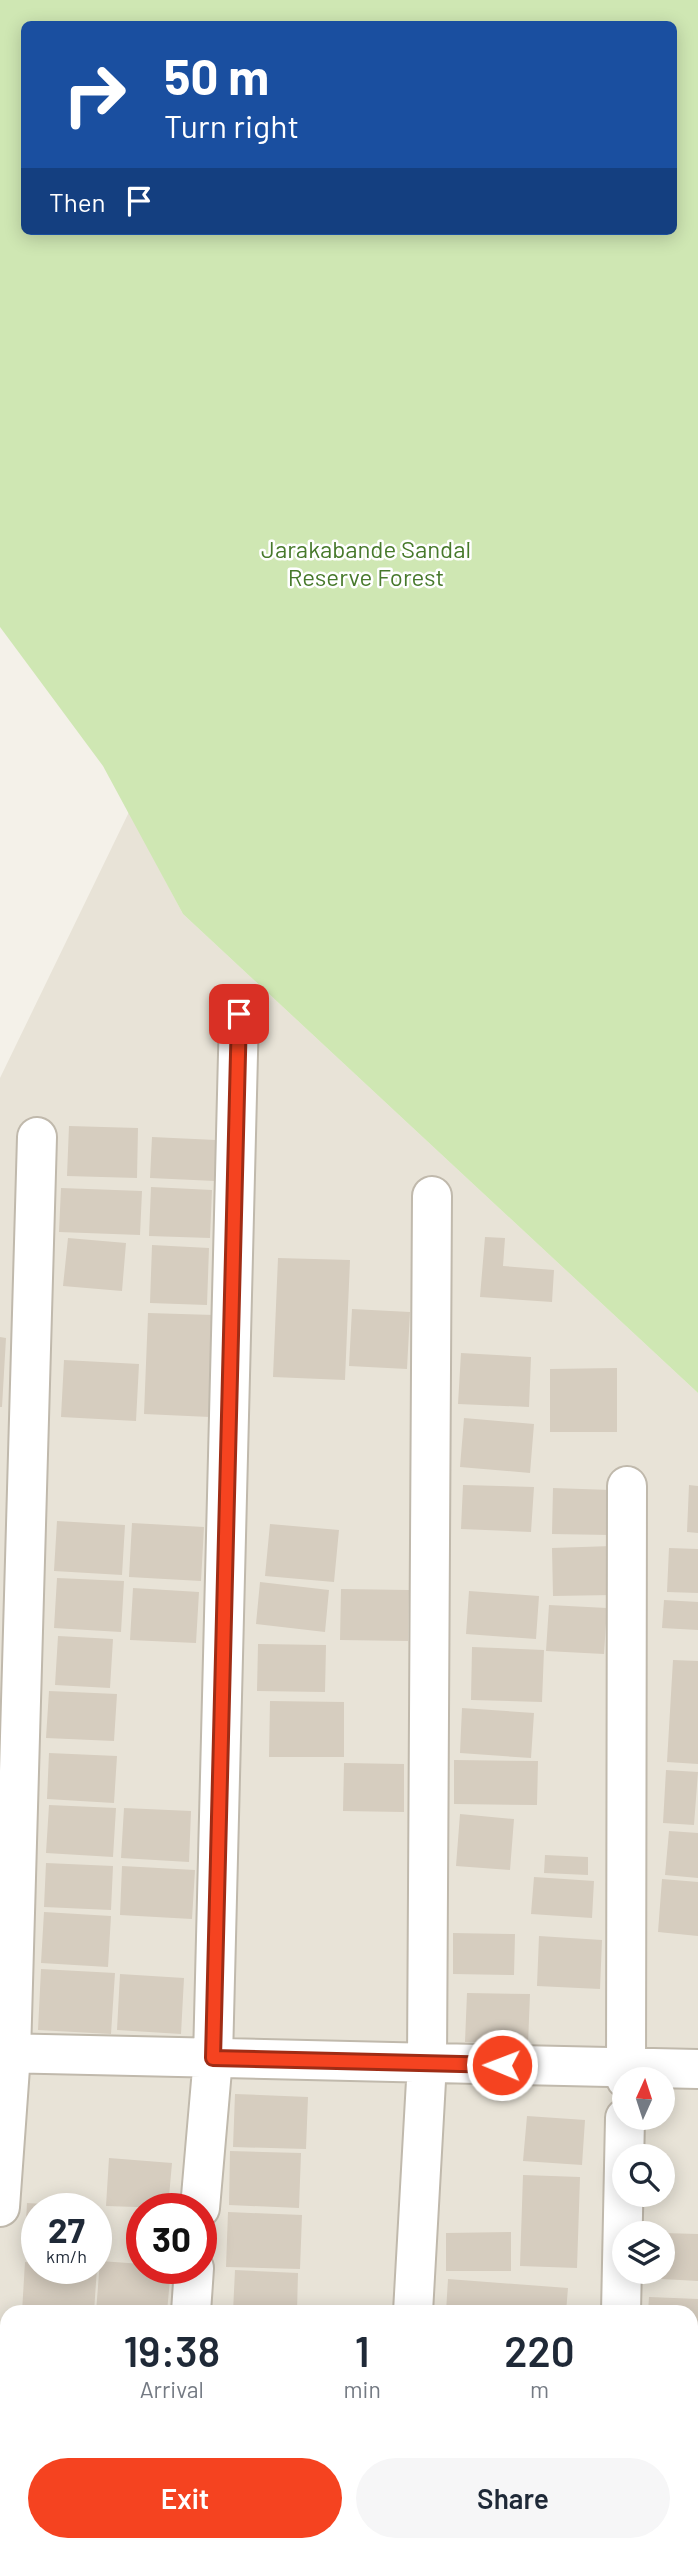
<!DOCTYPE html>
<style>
body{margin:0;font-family:Barlow,sans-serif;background:#f6f6f7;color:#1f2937;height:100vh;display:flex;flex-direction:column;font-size:26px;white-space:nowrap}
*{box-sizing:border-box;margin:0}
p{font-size:23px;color:#747a83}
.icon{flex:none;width:38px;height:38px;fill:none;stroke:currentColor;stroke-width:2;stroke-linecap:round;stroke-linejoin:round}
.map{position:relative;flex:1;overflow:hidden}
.drawer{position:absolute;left:0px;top:2305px;width:698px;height:247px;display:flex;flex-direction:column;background:#fff;border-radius:21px 21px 0 0;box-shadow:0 4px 18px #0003}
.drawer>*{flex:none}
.hud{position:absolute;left:21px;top:21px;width:656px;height:214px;border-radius:10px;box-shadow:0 4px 18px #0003;background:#1a4fa0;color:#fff;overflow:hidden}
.needle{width:46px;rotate:3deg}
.buttons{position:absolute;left:612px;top:2067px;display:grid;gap:14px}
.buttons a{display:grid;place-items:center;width:63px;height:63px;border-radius:50%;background:#fff;box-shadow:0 4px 18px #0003;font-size:35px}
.speed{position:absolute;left:21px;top:2193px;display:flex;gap:14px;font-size:35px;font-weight:700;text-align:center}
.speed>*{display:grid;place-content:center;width:91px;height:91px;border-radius:50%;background:#fff;box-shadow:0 4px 18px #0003;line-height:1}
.speed small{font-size:18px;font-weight:400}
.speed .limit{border:10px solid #d22;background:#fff;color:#111}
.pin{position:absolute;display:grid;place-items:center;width:60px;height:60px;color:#fff;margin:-30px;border-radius:14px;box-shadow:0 4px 10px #0006}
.me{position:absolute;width:77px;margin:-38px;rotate:271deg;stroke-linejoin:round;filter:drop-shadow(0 0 5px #0008)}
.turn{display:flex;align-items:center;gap:24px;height:147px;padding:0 28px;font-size:32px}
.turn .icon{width:91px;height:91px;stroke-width:2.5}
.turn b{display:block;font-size:49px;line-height:60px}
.then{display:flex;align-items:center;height:66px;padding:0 28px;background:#0003;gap:14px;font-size:26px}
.eta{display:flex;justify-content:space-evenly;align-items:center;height:119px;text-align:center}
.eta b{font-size:42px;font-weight:600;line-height:49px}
.primary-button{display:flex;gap:14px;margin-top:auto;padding:14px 28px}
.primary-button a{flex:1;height:80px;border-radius:42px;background:#f54320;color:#fff;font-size:28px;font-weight:600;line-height:80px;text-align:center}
.primary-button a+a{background:#f6f6f7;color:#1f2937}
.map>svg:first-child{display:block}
.residential{fill:#e8e3d7;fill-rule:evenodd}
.green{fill:#cfe7b3;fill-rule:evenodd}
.building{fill:#d6cdbf}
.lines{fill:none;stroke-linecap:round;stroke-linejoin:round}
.street-casing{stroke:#c0b9ac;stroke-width:42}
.secondary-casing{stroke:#d3c59a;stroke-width:42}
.street{stroke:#fff;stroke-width:38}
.secondary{stroke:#fdf2ca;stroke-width:38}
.route-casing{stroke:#9f2c15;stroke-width:18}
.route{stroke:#f54320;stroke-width:12}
.labels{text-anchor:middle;stroke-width:5;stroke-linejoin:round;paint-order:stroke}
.park-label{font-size:24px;fill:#47792b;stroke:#fff}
</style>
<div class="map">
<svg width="698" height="2551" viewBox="0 0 698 2551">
<rect width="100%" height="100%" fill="#f4f1e9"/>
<path class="residential" d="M129,812L183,914L698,1393V2551H114L109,2545L691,2544V2312H7V2425L0,2417V1078ZM625,2079H663V2118H625ZM625,2156H663V2194H625ZM37,2208H96V2268H37ZM142,2208H201V2268H142ZM625,2233H663V2272H625Z"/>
<path class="green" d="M0,0H698V1393L183,914L103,766L0,627ZM24,24H674V231H24Z"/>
<path class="building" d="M69,1126L138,1128L137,1178L67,1176Z
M152,1137L216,1140L215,1181L150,1178Z
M151,1187L212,1190L210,1238L149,1236Z
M61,1188L142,1191L140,1235L59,1232Z
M485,1237L505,1238L503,1266L554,1270L552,1302L480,1297Z
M68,1238L126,1243L122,1291L63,1286Z
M152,1245L209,1248L207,1305L150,1303Z
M278,1258L350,1260L345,1380L273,1377Z
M352,1309L410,1312L407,1369L349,1366Z
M148,1313L214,1315L210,1417L144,1414Z
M0,1337L6,1338L2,1407H0Z
M461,1353L531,1357L529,1407L458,1404Z
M64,1360L139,1364L136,1421L61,1417Z
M617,1368V1432H550V1369Z
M464,1418L534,1424L530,1473L460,1467Z
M463,1485L534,1487L531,1532L461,1529Z
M689,1485L698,1486V1533L687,1532Z
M553,1488L611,1490L610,1535L552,1534Z
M57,1521L125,1525L122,1575L54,1571Z
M132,1523L204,1527L201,1581L129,1577Z
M270,1524L339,1530L334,1582L265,1576Z
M612,1546L613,1595L553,1596L552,1548Z
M669,1548L698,1549V1593L667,1592Z
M57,1578L124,1581L121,1632L54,1628Z
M260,1582L329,1590L325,1632L256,1624Z
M133,1588L199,1592L196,1643L130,1640Z
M341,1589L409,1590L408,1641L340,1640Z
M469,1591L539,1596L536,1639L466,1634Z
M664,1600L698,1602V1630L662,1628Z
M549,1605L607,1608L604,1654L546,1651Z
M58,1636L113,1639L110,1688L55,1685Z
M258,1644L326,1645L325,1692L257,1691Z
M472,1647L544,1650L542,1702L471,1700Z
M673,1660L698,1661V1764L667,1762Z
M49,1691L117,1694L114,1741L46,1738Z
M270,1701L344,1702V1757H269Z
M462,1708L534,1713L531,1758L460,1753Z
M49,1753L117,1756L114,1803L47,1799Z
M454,1760L538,1761L537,1805L454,1804Z
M344,1763L404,1764V1812L343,1811Z
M666,1770L698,1772L694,1825L663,1823Z
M49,1805L116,1808L113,1857L46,1853Z
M124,1808L191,1811L189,1862L121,1858Z
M460,1814L514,1819L510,1870L456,1866Z
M669,1831L698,1833V1878L665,1875Z
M545,1855L588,1857V1875L544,1873Z
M46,1863L113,1866L111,1910L44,1907Z
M122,1866L195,1870L192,1919L120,1915Z
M534,1877L594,1881L592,1918L531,1914Z
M662,1879L698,1882V1936L658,1932Z
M44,1912L111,1916L108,1967L41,1963Z
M453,1933L515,1934L514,1975L453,1974Z
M539,1936L602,1940L600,1989L537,1986Z
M41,1969L115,1973L111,2034L38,2030Z
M120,1974L184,1978L181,2034L117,2030Z
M467,1993L530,1994L528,2044L465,2042Z
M235,2094L308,2097L306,2149L233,2147Z
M527,2116L585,2120L582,2165L523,2161Z
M230,2151L301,2153L299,2208L229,2205Z
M109,2158L172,2163L168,2208L106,2206Z
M523,2175L580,2177L577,2268L520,2266Z
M27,2203L78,2206L37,2208V2257L24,2256Z
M228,2212L302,2215L300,2269L226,2267Z
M511,2232V2271H446V2233Z
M663,2233L698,2234V2281L644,2278L645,2272H663Z
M100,2261L142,2264V2268H171L167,2312H96Z
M25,2262L37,2263V2268H97L94,2312H22Z
M235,2270L298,2273L297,2312H233Z
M448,2279L568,2288L566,2312H446Z
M649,2297L698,2299V2353L691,2352V2312H648Z
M691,2359H698V2394L691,2393Z
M691,2408L698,2409V2454L691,2453Z
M691,2469H698V2514H691Z
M691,2527H698V2551H660V2544H691Z
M271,2544H290V2548L271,2547Z
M441,2544H490V2551H441Z
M511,2544H569V2551H511Z
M300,2545L367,2549V2551H299Z"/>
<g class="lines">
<defs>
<path id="street" d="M0,2053L698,2069
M626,2079L627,1486
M0,2207L11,2054L37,1137
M200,2208L213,2058L239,1014
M191,2312L194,2268
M413,2312L427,2063L432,1196
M621,2312L625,2118
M170,2551V2544
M400,2551V2544
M616,2551V2544"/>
<path id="secondary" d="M0,2477L7,2486
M56,2544L61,2551"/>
</defs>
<use href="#street" class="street-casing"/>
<use href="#secondary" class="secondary-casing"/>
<use href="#street" class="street"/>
<use href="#secondary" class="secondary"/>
</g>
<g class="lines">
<defs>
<path id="route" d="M239,1014L213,2058L502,2065"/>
</defs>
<use href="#route" class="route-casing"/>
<use href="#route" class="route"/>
</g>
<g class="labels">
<g class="park-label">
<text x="366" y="558">Jarakabande Sandal<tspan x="366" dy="28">Reserve Forest</tspan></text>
</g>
</g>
</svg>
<div class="buttons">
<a><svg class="needle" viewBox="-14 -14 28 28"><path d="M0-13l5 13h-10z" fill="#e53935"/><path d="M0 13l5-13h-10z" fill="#747a83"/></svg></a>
<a><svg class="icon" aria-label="search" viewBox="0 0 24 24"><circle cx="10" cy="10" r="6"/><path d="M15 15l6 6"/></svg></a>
<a><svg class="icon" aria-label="layers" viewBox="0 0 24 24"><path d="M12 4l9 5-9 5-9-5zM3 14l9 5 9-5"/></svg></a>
</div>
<div class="speed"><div>27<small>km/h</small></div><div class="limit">30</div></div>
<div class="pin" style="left:239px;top:1014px;background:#d93025"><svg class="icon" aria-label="arrive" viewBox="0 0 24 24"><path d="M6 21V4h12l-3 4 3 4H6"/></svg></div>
<svg class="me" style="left:502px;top:2065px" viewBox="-20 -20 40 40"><circle r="17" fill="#f54320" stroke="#fff" stroke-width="3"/><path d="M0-11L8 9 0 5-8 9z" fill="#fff"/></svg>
<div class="hud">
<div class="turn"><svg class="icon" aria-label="right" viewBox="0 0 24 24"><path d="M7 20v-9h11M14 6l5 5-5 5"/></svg><div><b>50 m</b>Turn right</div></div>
<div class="then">Then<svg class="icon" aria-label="arrive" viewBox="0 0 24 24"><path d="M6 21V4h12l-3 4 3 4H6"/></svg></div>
</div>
<section class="drawer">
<div class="eta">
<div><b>19:38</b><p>Arrival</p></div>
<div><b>1</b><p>min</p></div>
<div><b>220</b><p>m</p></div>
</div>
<div class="primary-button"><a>Exit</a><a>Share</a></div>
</section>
</div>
